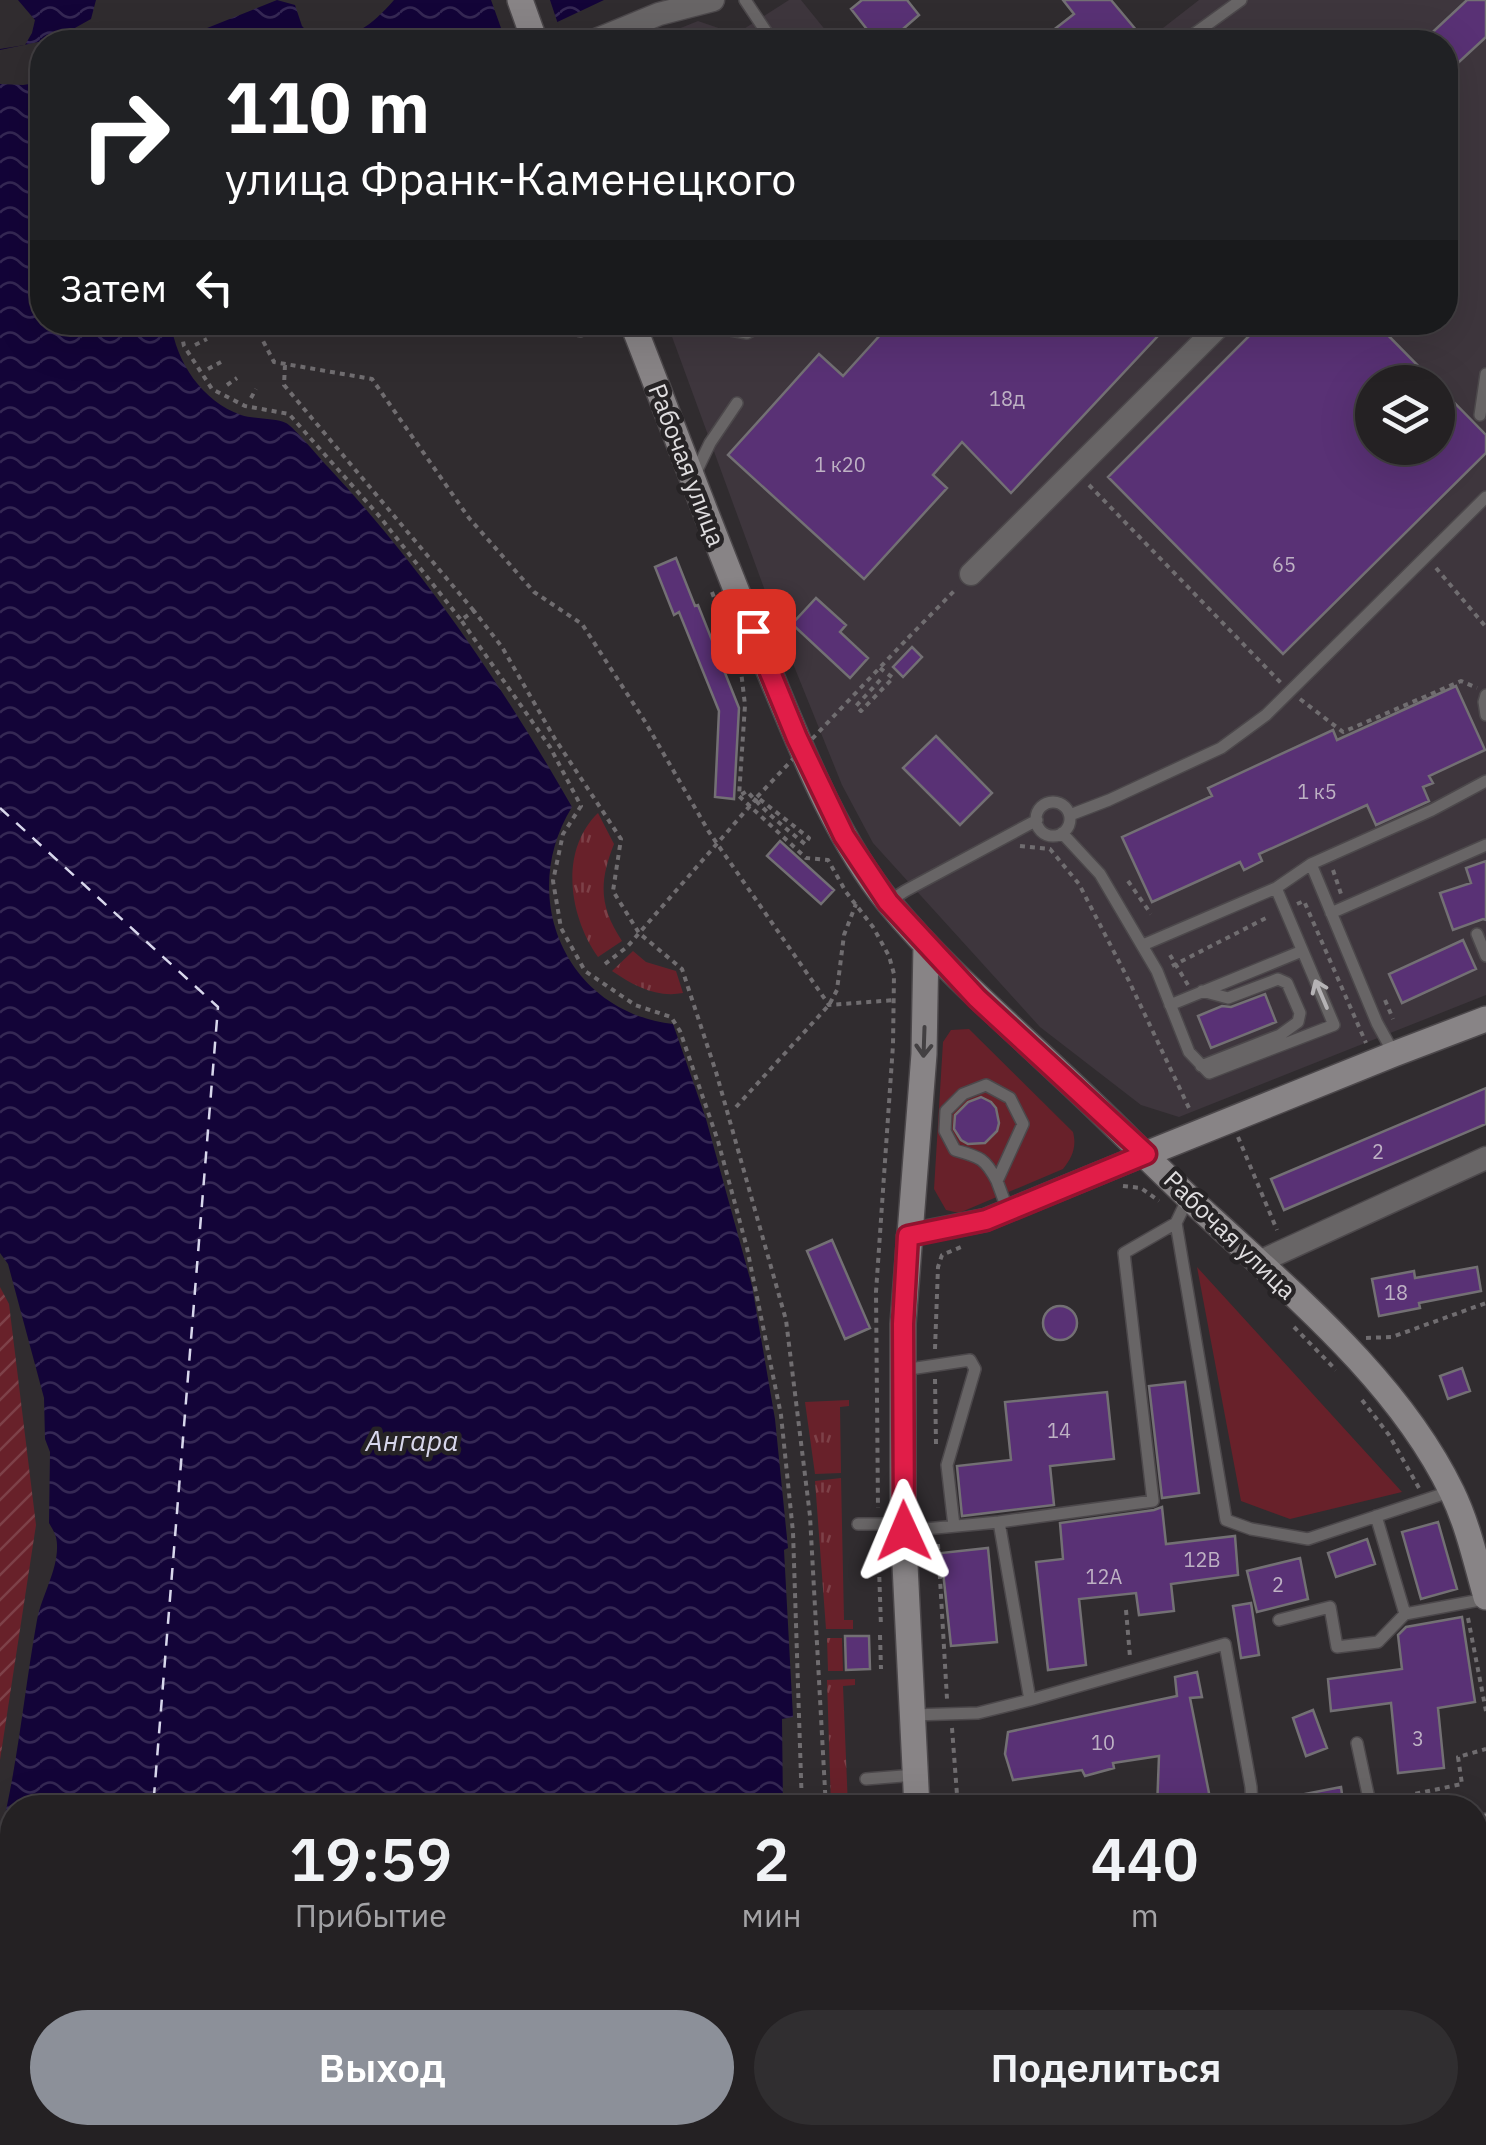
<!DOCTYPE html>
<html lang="ru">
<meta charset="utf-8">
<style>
body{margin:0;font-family:"IBM Plex Sans",sans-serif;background:#302e30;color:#f1f3f6;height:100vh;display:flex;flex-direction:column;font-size:38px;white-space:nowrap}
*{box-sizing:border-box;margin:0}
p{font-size:32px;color:#a3a3a6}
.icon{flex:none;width:55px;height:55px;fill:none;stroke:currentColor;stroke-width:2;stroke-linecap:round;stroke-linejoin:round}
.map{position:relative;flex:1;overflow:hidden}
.panel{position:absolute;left:0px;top:1795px;width:1488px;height:350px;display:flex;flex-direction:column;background:#242123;border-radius:40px 40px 0 0;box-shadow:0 10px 40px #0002,0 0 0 2px #413e41}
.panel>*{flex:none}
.top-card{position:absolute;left:30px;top:30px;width:1428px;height:305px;border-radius:40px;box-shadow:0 10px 40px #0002,0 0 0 2px #413e41;background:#202124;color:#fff;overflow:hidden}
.buttons{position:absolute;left:1355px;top:365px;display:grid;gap:20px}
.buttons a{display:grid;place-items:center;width:100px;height:100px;border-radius:50%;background:#242123;box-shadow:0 10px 40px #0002,0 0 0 2px #413e41;font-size:50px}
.pin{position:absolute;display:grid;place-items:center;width:85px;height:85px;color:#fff;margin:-42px;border-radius:20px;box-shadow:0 5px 15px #0006}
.me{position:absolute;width:110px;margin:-55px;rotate:359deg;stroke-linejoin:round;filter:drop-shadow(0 0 8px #0008)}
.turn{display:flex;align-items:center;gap:35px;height:210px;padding:0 30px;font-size:45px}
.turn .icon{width:130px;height:130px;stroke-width:2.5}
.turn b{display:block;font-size:70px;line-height:85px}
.then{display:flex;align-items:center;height:95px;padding:0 30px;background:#0003;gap:20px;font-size:38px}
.eta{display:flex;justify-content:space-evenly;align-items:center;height:170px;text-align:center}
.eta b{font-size:60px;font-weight:600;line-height:70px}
.primary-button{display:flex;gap:20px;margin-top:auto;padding:20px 30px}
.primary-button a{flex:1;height:115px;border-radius:60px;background:#8c9099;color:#fff;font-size:40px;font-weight:600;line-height:115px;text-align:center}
.primary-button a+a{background:#302e30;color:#f1f3f6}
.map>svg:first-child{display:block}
.built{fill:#3e363d;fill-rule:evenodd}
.grass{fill:#68212a}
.park{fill:url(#park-tufts)}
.garden{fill:url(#garden-furrows)}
.water{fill:url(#water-waves)}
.pier{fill:#302c2f}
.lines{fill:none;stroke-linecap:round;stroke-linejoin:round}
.ferry{stroke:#d8d7ec;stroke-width:2.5;stroke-dasharray:12 10;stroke-linecap:butt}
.building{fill:#593175;stroke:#737074;stroke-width:2.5}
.lane-casing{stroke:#4c484b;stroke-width:14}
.street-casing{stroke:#4c484b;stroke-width:25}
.secondary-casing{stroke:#4c484b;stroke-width:28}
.path{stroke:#706d70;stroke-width:4;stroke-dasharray:5 5;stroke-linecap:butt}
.lane{stroke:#686566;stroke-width:11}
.street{stroke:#686566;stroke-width:22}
.secondary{stroke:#888486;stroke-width:25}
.path-bridge{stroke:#706d70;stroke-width:4;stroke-dasharray:5 5;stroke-linecap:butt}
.oneway{stroke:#b5b3b5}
.oneway2{stroke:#434042}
.route-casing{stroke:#92132f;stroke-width:25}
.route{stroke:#e11d48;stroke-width:18}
.labels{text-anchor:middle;stroke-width:9;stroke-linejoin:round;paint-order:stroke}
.number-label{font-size:20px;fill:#beb2c4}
.street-label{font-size:25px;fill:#dfdddf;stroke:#262325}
.water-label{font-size:28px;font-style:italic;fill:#d8d7ec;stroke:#262325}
</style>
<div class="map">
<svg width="1486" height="2145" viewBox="0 0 1486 2145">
<defs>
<pattern id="park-tufts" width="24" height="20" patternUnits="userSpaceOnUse" patternTransform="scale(2.5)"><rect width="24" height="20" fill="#68212a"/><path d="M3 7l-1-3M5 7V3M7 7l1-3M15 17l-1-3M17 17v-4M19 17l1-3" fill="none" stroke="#7d4148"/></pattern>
<pattern id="garden-furrows" width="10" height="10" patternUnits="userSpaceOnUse" patternTransform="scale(2.5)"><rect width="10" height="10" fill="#68212a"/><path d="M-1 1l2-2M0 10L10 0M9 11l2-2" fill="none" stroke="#7d4148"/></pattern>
<pattern id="water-waves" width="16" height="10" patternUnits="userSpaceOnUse" patternTransform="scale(2.5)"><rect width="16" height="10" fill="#130438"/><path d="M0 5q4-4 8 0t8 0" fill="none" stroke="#352854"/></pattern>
</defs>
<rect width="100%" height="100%" fill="#302c2f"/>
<path class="built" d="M789,0H801L835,42H646L698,21L736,34Z
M1199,0H1486V995L1179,1117L1141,1105L1040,1027L873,843L842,785L779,629L667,323L1445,322V42H1145ZM1372,382H1438V448H1372Z
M1486,1847V2058H1475V1850Z
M957,2132H1250L1251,2145H957Z"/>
<path class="grass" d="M969,1029L1073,1132C1077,1147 1072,1158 1063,1169L959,1213L946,1210L934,1189L943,1042L951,1030Z
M1197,1267L1402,1492L1290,1519L1241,1501Z"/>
<path class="park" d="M598,813L614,844C599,882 599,906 622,941L598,957C569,916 559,851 598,813Z
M633,951L646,962L676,971L683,993C657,998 634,986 612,971Z
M849,1400V1406L840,1407L841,1473L815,1474L805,1402Z
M841,1478L844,1620H853V1629H826L815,1481Z
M827,1638H842L843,1671H828Z
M855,1679V1685L843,1686L848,1807H831L827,1680Z
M841,2133H882L881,2145H841Z"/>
<path class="garden" d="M0,1287L9,1304L36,1525L0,1760Z"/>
<path class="water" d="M0,0H96L91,19L57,38L0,50Z
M277,0L295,5L302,26L314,39C353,40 369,28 394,0H604L515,42H172Z
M42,82V322L171,323C176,362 202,401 241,415C253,419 276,418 286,423C294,427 320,459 328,467C423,569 503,686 572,807C517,896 565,1011 673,1024L706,1119L752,1286L775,1419L788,1548L784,1550L793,1717L782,1719L783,1807L12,1808V2132H801V2145H0V1836C18,1765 24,1692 37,1620C42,1595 58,1570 57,1545C57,1536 53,1530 49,1523L50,1452L45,1439L44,1398L8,1264L0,1253V84L23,85Z"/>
<path class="pier" d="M0,0H18L35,20L32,33L25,45L0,49Z
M491,0H550L559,27L527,42H506Z"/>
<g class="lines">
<path class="ferry" d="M0,808L218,1007L153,1808
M125,2145L126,2132"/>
</g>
<path class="building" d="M862,0H907L919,15L903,29L913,42H877L851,9Z
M1063,0H1111L1137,31L1121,42H1038L1074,14Z
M1467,0H1486V37L1445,75V42H1422Z
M892,322H1171L1011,493L962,442L933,475L947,488L864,579L728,455L819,354L843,376Z
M1263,322H1375L1434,382H1372V448H1438V386L1486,435V453L1283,654L1108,477Z
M676,558L695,606L698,605L739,708L734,799L715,797L719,711L679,612L674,615L655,567Z
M816,598L846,625L840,632L868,658L850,678L792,624Z
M912,647L922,657L903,677L893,667Z
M1456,686L1485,750L1429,776L1433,783L1423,787L1429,801L1376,825L1367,805L1259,854L1262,861L1244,870L1240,862L1152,902L1122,837L1212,796L1208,788L1333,730L1337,740Z
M936,736L992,793L960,825L903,768Z
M780,841L834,890L821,904L767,856Z
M1486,861V920L1483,919L1453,930L1440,893L1471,883L1466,868Z
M1463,940L1476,969L1402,1003L1389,974Z
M1265,994L1276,1022L1211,1048L1198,1016L1222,1006L1231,1007Z
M1486,1088V1124L1284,1210L1271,1179Z
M981,1097L991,1102L996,1108L999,1123L997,1131L985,1143L968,1144L961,1140L954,1129L955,1115L968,1102Z
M832,1240L870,1328L845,1339L807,1251Z
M1477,1267L1481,1291L1419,1303L1420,1308L1379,1316L1372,1279L1414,1271L1415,1278Z
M1043 1323a17 17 0 1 1 34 0a17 17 0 1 1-34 0Z
M1462,1368L1470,1391L1448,1399L1440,1376Z
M1185,1382L1199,1493L1162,1498L1149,1386Z
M1107,1392L1114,1459L1050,1466L1054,1505L962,1516L957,1466L1011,1460L1005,1402Z
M1162,1507L1166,1544L1235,1536L1238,1575L1171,1584L1174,1611L1139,1615L1136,1593L1079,1599L1086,1665L1048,1670L1036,1562L1063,1559L1060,1523L1154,1510Z
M1438,1522L1457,1589L1421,1599L1402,1532Z
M1367,1539L1375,1564L1336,1577L1328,1553Z
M988,1548L997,1642L951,1646L941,1553Z
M1300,1558L1308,1599L1257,1612L1247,1571Z
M1251,1603L1259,1655L1241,1658L1233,1606Z
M1462,1617L1475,1702L1438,1708L1444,1768L1398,1773L1391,1703L1331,1711L1328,1679L1402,1669L1398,1635L1406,1627Z
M845,1636H869L870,1669L846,1670Z
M1197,1672L1202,1697L1190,1698L1212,1808H1157L1159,1756L1113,1763L1114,1768L1085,1776L1082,1770L1013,1780L1005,1754L1008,1732L1177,1696L1175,1677Z
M1313,1710L1327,1748L1306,1756L1293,1718Z
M1341,1787L1344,1808H1307L1305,1794Z"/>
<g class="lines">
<defs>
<path id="lane" d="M745,0L773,42
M1183,42L1241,0
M576,322L580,331
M686,322L747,333L769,322
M1480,415L1486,374
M695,474L710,443L737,403
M1486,695L1484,702L1486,715
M1036 819a17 17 0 1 1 34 0a17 17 0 1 1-34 0Z
M1070,815L1109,800L1221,748L1266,715L1486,497
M1062,833L1100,874L1157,971L1189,1052L1209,1073L1334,1025L1276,888
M1311,864L1377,1023L1393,1052
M888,902L905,891L1037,820
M1331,913L1486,845
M1477,934L1486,956
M1143,945L1276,888L1311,864L1432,810L1486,781
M1170,1005L1302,951
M1201,1066L1280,1035L1298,1022L1300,1013L1287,983L1278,979L1228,998L1202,991
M986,1085L1010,1098L1023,1124L997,1181C985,1158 980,1157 955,1150L945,1131L946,1111L963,1094Z
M997,1181L1008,1211
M1176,1223L1226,1520L1251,1529L1308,1539L1452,1491
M903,1370L970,1360L975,1369L947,1465L954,1526
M1376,1516L1405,1614
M858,1524H903
M904,1531L999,1522L1153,1501L1124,1253L1176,1223L1188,1198
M1279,1620L1330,1607L1337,1647L1378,1642L1405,1614L1486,1599
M1030,1700L1225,1644L1251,1787L1252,1808
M912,1715L978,1713L1030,1700L999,1522
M1357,1743L1371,1808
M866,1779L915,1775
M1006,2132L1007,2145
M1152,2132L1153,2145
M1475,2132L1486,2131
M1346,2145L1471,2132"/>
<path id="street" d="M591,42L659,14L713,0
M971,574L1223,322
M908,1235L985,1220L1146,1154
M1259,1262L1486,1158
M1261,2132L1263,2145"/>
<path id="secondary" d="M520,0L535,42
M632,322C677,437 720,553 767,666C800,745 835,837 889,903C941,966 1003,1019 1062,1075C1114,1123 1163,1175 1215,1222C1301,1301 1401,1386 1452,1492C1468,1525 1476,1562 1486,1597
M1146,1154L1394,1054L1486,1019
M917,1808L903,1524V1324L924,1054L926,945
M1475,1829L1486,1826
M908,2145L909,2132"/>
</defs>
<use href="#lane" class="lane-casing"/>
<use href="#street" class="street-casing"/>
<use href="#secondary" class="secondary-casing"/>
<path class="path" d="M179,322L184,346L212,389L245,406L289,414L380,517L461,620
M265,322L262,339L274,362L372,379L469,518L534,592L582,624L644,720L709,832L829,1005L895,1000
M195,345L207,339
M285,365L284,385L474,611
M208,369L221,362
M227,385L237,378
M251,398L256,389
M1089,485L1281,683
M1436,568L1486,627
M712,592L741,671L745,705L739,796L806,858L828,860L846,892L873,927L889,956L894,974L893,1045L876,1292L878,1508
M908,638L957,588
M880,668L893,678L861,711L856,706L882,678
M1300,699L1343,732L1461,681L1477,688
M1020,846L1050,849L1079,884L1129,981L1189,1108
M1333,870L1341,894
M1128,881L1151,914
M1297,904L1304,901L1366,1043
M1170,955L1188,985
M605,964L627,947L755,800L757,797L809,838L805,844C784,827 764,811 747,791L739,796
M1172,966L1270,916
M1385,1000L1393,1019
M736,1107L829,1005L837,990L844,935L856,904
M1238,1137L1277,1230
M1123,1186L1141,1188L1159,1201
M1294,1327L1336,1370
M1366,1338L1392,1337L1486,1303
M935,1349L938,1267L942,1255L961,1247
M935,1379L936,1444
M1362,1400L1389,1435L1419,1488
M878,1537L881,1627
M938,1544L947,1699
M1126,1610L1130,1657
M1468,1618L1486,1711
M880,1635L881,1669
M952,1728L958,1808
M1410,1795L1411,1808
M1386,1800L1462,1784L1458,1757L1486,1749
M802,1808L793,1532L781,1415L747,1248L718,1141L680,1031L671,1017L635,1005L585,971L561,928L553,881L563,834L581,806L550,747L461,620L474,611L502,647L555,739L621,839L613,891L639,933L682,969L716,1072L786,1320L810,1516L826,1808
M1475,2068L1486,2067
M811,2132L812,2145
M825,2132V2145
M1033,2132L1034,2145
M1054,2132L1056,2145
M1118,2132L1120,2145"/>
<use href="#lane" class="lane"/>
<use href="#street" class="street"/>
<use href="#secondary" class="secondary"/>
<path class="path-bridge" d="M757,797L908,638"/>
</g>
<defs><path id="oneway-shaft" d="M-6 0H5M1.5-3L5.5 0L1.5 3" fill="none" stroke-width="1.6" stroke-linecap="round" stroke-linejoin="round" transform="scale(2.5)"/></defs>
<use class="oneway" href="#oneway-shaft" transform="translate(1321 994) rotate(-113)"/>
<use class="oneway2" href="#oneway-shaft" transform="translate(924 1042) rotate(92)"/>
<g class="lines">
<defs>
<path id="route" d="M753,631L797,738L844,836L888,902L977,998L1146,1154L986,1220L908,1236L903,1324L904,1531"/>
</defs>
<use href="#route" class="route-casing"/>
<use href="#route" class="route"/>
</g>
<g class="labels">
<g class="number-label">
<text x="1007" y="406">18д</text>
<text x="840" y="472">1 к20</text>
<text x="1284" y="572">65</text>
<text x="1317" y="799">1 к5</text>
<text x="1378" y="1159">2</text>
<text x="1396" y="1300">18</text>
<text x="1059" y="1438">14</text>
<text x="1202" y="1567">12В</text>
<text x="1104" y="1584">12А</text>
<text x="1278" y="1592">2</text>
<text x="1418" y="1746">3</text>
<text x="1103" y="1750">10</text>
</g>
<g class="street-label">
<text transform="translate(687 465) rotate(69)" y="9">Рабочая улица</text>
<text transform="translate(1230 1235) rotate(44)" y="9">Рабочая улица</text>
</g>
<g class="water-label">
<text x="412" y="1451">Ангара</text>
</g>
</g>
</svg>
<div class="buttons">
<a><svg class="icon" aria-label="layers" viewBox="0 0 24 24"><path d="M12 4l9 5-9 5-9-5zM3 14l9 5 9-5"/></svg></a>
</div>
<div class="pin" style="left:753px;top:631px;background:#d93025"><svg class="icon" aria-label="arrive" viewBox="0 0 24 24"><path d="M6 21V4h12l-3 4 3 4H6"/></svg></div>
<svg class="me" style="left:904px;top:1531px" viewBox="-20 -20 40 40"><path d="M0-17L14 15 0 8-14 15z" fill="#e11d48" stroke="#fff" stroke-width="4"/></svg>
<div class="top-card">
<div class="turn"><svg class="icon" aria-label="right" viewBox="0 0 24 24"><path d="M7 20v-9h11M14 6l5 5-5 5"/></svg><div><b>110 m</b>улица Франк-Каменецкого</div></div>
<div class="then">Затем<svg class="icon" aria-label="left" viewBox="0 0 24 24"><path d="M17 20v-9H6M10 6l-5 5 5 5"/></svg></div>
</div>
<section class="panel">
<div class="eta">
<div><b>19:59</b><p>Прибытие</p></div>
<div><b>2</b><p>мин</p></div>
<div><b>440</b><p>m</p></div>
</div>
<div class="primary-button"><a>Выход</a><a>Поделиться</a></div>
</section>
</div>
